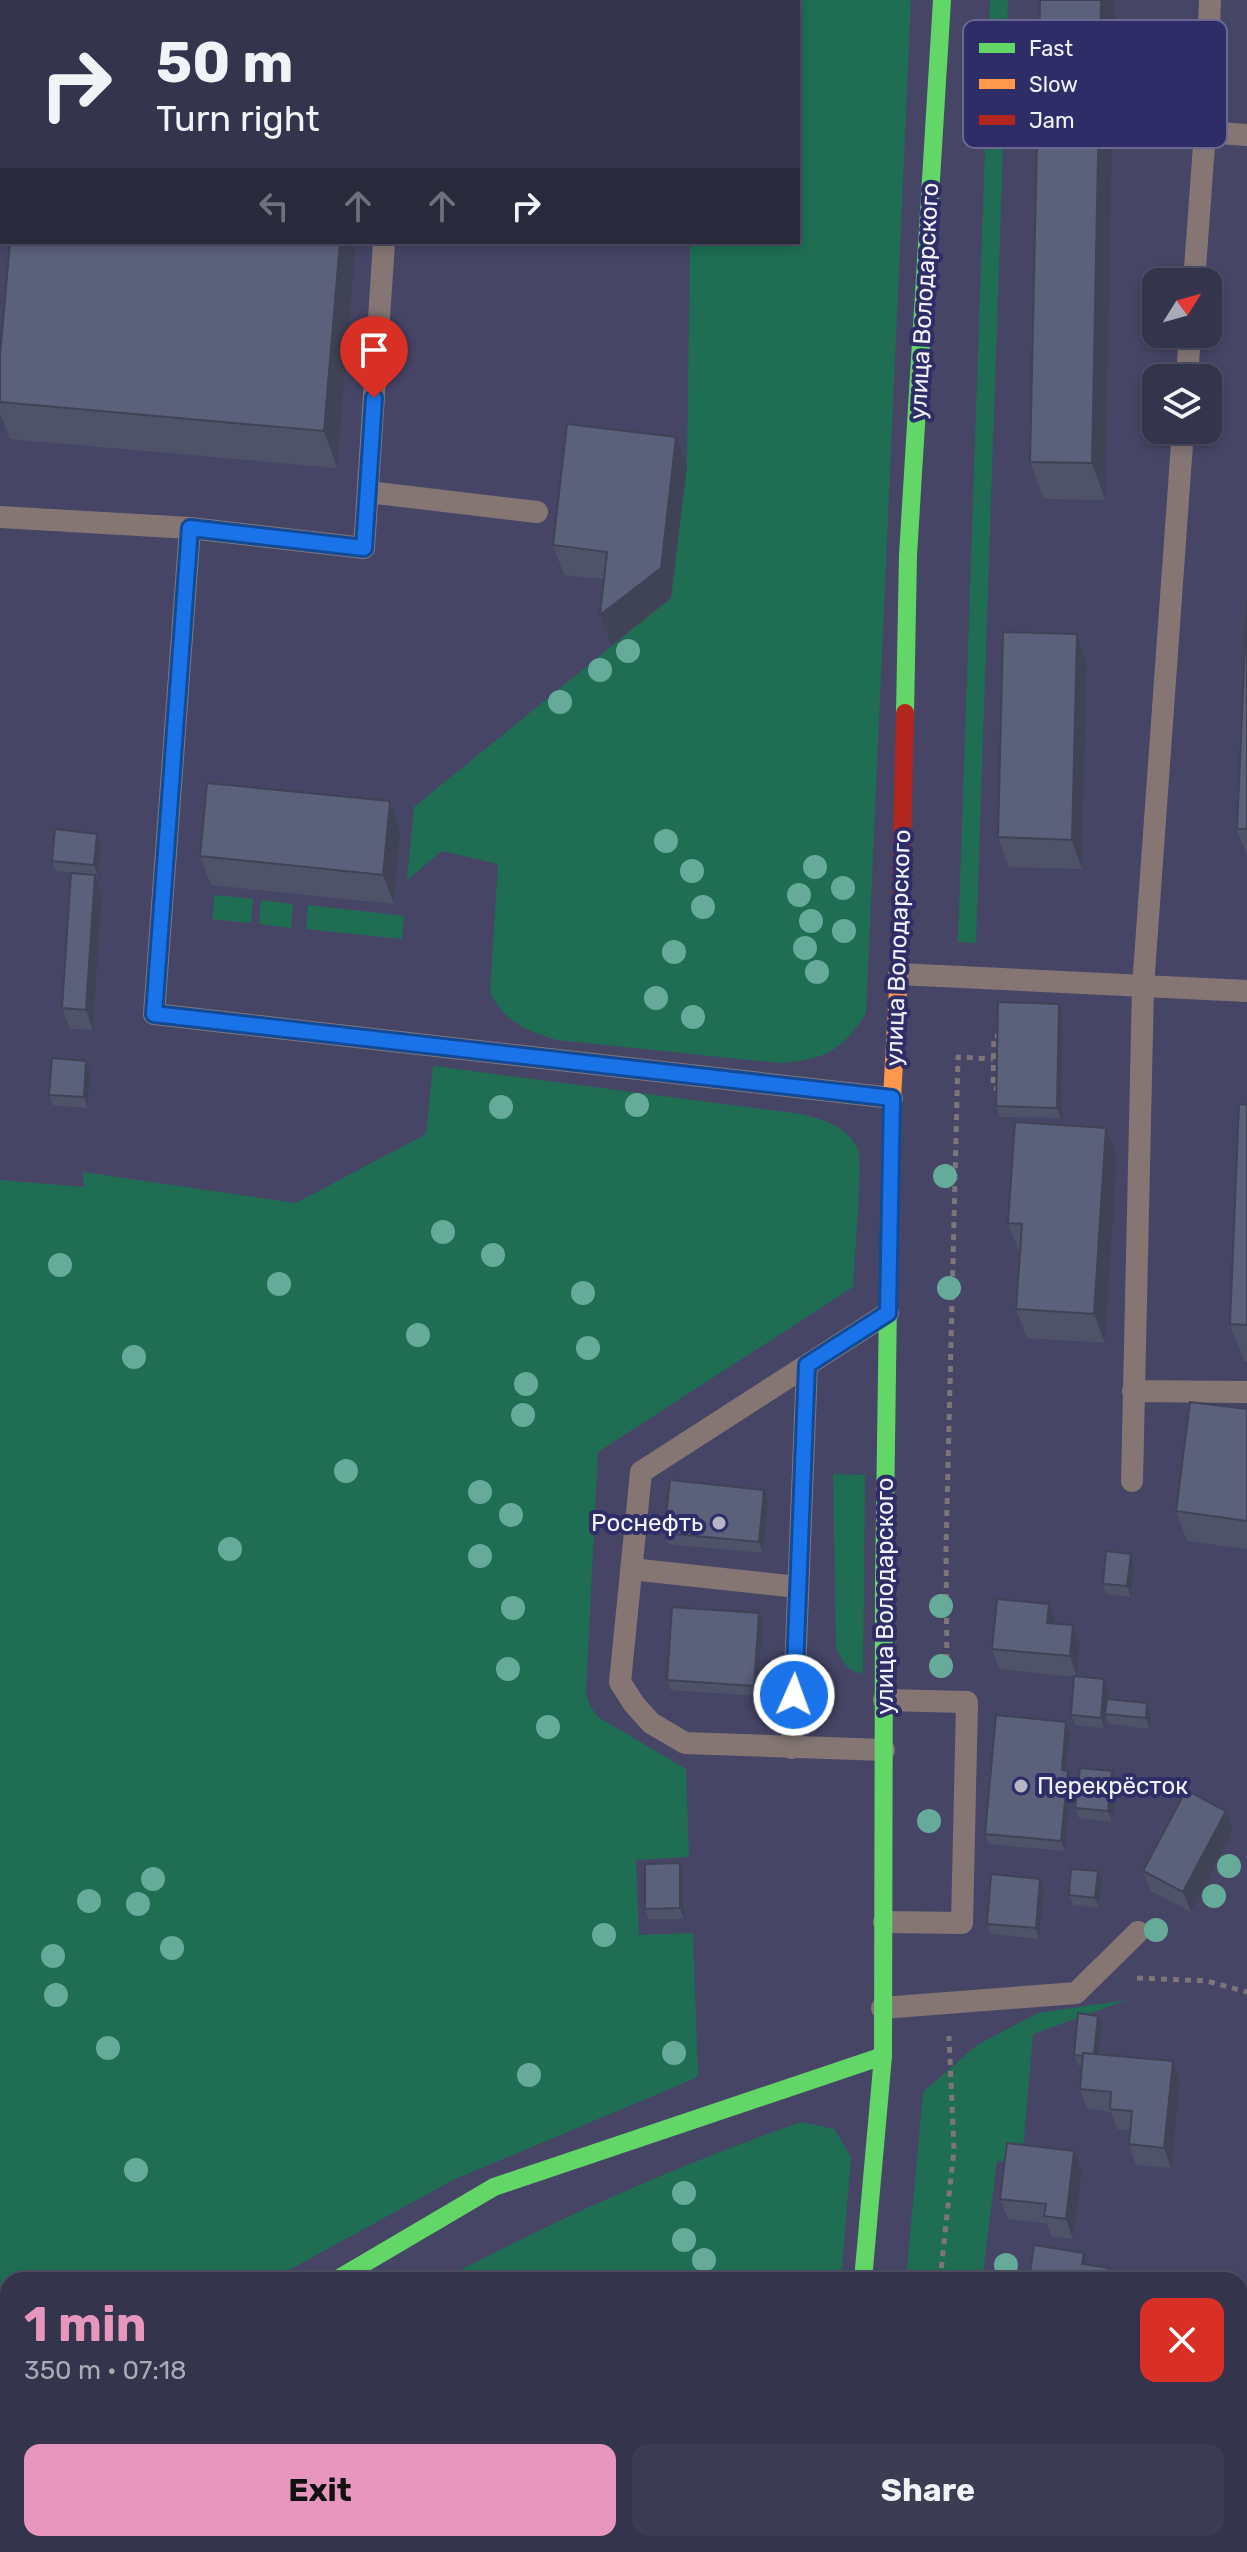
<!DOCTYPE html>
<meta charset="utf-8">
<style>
body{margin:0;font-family:Rubik,sans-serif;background:#3c3c53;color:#f1f3f6;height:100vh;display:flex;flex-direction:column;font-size:30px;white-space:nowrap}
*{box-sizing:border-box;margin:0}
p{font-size:26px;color:#a9aab5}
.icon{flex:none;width:44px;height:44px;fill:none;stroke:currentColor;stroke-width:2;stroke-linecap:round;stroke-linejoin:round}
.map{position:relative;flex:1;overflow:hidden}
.sheet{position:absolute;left:0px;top:2272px;width:1248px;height:280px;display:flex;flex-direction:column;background:#34344c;border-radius:24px 24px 0 0;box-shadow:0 4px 12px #0003,0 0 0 2px #4e4f64}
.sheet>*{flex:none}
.top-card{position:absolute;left:0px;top:0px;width:800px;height:244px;box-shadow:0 4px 12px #0003,0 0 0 2px #4e4f64;background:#34344c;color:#f1f3f6;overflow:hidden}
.needle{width:52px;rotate:53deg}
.buttons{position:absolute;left:1142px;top:268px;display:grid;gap:16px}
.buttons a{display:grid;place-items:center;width:80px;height:80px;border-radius:16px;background:#34344c;box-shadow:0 4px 12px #0003,0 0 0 2px #4e4f64;font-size:40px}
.pin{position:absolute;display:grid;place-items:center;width:68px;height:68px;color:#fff;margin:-82px -34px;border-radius:50% 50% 50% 0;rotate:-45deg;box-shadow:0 0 8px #0007}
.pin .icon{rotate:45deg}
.me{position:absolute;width:88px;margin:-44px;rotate:2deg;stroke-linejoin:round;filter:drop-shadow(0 0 6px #0008)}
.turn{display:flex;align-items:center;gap:28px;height:168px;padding:0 24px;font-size:36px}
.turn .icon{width:104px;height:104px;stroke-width:2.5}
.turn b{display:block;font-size:56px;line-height:68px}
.lanes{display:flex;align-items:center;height:76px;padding:0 24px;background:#0003;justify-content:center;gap:40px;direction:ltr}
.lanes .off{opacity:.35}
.round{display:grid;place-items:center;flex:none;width:84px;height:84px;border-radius:16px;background:#3c3c53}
.summary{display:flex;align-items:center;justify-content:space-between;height:136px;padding:0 24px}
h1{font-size:48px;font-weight:700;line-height:60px;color:#e797bd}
.cta{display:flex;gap:16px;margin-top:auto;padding:16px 24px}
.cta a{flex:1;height:92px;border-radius:16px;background:#e797bd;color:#111;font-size:32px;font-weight:700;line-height:92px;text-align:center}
.cta a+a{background:#3c3c53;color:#f1f3f6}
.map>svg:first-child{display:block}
.green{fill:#1f6e53}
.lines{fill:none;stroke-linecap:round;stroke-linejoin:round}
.path{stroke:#7e757a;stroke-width:5;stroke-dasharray:6 6;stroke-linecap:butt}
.lane{stroke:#857674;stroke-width:22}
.street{stroke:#857674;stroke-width:42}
.fast{stroke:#63d668;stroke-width:18}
.slow{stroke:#ff974d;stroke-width:18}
.jam{stroke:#b3261e;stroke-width:18}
.tree{fill:#66ab9a}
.wall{fill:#4e536a}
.shaded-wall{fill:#404356}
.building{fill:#5b607b;stroke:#404356;stroke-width:2}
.route-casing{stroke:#114b97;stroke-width:20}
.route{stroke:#1a73e8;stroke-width:14}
.poi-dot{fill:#b6b6c6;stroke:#2f2d67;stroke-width:3}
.labels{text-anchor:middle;stroke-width:8;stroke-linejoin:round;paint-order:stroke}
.street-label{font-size:24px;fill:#f2f3fa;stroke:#2f2d67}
.poi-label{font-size:24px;fill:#f2f3fa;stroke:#2f2d67;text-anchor:end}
.key{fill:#2f2d67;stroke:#6a6893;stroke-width:2}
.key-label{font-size:22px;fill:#f2f3fa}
</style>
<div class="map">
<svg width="1247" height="2552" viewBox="0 0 1247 2552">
<rect width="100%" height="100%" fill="#464566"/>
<path class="green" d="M693,0H911L866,1013C842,1052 823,1060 779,1063L557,1040C527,1031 505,1022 490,993L498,864L442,851L407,880L414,807L671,598L687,466L690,242H798V2Z
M990,0H1008L976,943L958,942Z
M215,895L253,899L251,923L212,919Z
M261,900L293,904L291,928L259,924Z
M308,905L404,916L402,939L306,929Z
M433,1066L801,1114C824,1120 847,1126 858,1149C863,1160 854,1266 853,1287L598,1452L586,1693L590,1706L598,1717L686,1769L689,1857L636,1860L639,1935L693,1933L698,2077L453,2180L271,2280H8V2409L0,2412V1180L84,1187L83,1172L296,1203L426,1134Z
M833,1474L865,1475L863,1673C847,1672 843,1661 836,1648Z
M1127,2000L1033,2034L1022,2162L997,2161L982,2280H906L923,2092L977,2045L1038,2013Z
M801,2122L834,2129L851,2157L841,2280H441C556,2219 678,2165 801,2122Z
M8,2486V2544H86L85,2552H0V2489Z
M134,2544H167L166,2552H133Z
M682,2544H812V2552H682Z
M887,2544H931L930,2552H886Z"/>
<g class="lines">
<path class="path" d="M1000,1089L993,1088L994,1036H1001
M947,1672L946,1548L958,1057L993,1059
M1137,1978L1207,1981L1247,1992
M940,2280L954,2150L949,2036
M909,2552L910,2544"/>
<path class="lane" d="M0,106L2,103
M1205,132L1247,135
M1194,282L1205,132L1210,0
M1187,378L1190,334
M368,492L537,512
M0,517L190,528L364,548L384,242
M190,528L154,1014L892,1098
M899,974L1247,991
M1133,1391L1247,1392
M1132,1481L1143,987L1183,430
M631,1569L798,1587
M792,1748L807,1365
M884,1750L685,1743L651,1723L634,1704L620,1682L641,1472L888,1313
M884,1922L962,1923L967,1702L884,1700
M882,2008L1076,1993L1138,1932"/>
<path class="street" d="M0,2459L8,2455
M102,2552L103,2544
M839,2552L840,2544"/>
<path class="fast" d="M905,713L908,555L942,0
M336,2280L494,2187L883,2056
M863,2280L883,2056L884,1585L888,1302"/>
<path class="slow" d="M888,1302L892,1098L899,971"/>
<path class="jam" d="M899,971L905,713"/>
</g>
<g class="tree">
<circle cx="628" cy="651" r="12"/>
<circle cx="600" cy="670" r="12"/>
<circle cx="560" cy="702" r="12"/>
<circle cx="666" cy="841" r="12"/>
<circle cx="815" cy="867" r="12"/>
<circle cx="692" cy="871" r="12"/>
<circle cx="843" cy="888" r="12"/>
<circle cx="799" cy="895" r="12"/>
<circle cx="703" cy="907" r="12"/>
<circle cx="811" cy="921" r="12"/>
<circle cx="844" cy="931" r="12"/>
<circle cx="805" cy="948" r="12"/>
<circle cx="674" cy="952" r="12"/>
<circle cx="817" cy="972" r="12"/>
<circle cx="656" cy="998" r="12"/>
<circle cx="693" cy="1017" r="12"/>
<circle cx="637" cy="1105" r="12"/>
<circle cx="501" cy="1107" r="12"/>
<circle cx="945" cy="1176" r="12"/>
<circle cx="443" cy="1232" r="12"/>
<circle cx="493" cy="1255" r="12"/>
<circle cx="60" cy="1265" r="12"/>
<circle cx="279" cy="1284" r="12"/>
<circle cx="949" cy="1288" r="12"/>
<circle cx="583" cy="1293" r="12"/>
<circle cx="418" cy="1335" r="12"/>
<circle cx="588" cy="1348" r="12"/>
<circle cx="134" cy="1357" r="12"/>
<circle cx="526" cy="1384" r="12"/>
<circle cx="523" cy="1415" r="12"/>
<circle cx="346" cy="1471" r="12"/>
<circle cx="480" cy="1492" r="12"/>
<circle cx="511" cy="1515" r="12"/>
<circle cx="230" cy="1549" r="12"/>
<circle cx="480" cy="1556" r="12"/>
<circle cx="941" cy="1606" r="12"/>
<circle cx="513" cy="1608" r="12"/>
<circle cx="941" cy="1666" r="12"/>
<circle cx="508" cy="1669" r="12"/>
<circle cx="548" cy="1727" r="12"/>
<circle cx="929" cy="1821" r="12"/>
<circle cx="1229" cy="1866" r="12"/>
<circle cx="153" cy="1879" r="12"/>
<circle cx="1214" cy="1896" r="12"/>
<circle cx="89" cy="1901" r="12"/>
<circle cx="138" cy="1904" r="12"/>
<circle cx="1156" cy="1930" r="12"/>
<circle cx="604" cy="1935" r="12"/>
<circle cx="172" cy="1948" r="12"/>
<circle cx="53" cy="1956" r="12"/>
<circle cx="56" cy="1995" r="12"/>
<circle cx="108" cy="2048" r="12"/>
<circle cx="674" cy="2053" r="12"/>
<circle cx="529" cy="2075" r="12"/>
<circle cx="136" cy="2170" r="12"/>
<circle cx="684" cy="2193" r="12"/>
<circle cx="684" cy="2240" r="12"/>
<circle cx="704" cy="2260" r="12"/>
<circle cx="1006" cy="2265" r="12"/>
</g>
<path class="wall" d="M637,0H660L659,2H643Z
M1115,6L1105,500L1044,499L1030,462Z
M10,242H356L337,468L10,439L0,413V355Z
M687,466L671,598L611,645L600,615L604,579L564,575L553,545Z
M1247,599V856L1237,829Z
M1077,634L1087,664L1082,869L1009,867L998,837Z
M390,801L400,831L394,904L211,885L200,856Z
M101,844L98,876L95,875L102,895L93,1030L70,1029L62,1008L71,873L56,871L52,861Z
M1063,1014L1061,1118L1000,1117L996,1106Z
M90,1071L88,1108L53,1105L49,1095Z
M1247,1105V1361H1244L1230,1324Z
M1117,1158L1105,1343L1027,1338L1016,1309L1020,1252H1019L1008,1223Z
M1247,1409V1549L1187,1541L1176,1511Z
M768,1501L763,1553L668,1544L664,1533Z
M1131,1554L1134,1564L1131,1597L1106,1594L1103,1584Z
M763,1623L757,1696L671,1690L667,1680Z
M1056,1624L1080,1646L1077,1676L1108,1690L1107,1699L1147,1703L1151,1714L1150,1729L1109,1724L1106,1715L1104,1728L1075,1725L1071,1715L1074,1677L999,1669L992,1649Z
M1066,1722L1070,1732L1066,1770L1071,1781L1065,1851L989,1844L985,1834Z
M1112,1771L1116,1782L1112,1822L1079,1818L1075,1808Z
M1233,1831L1191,1912L1151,1891L1143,1871Z
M683,1874L684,1919H649L645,1909Z
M1040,1879L1044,1889L1039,1939L991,1934L987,1924Z
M1102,1881L1099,1908L1073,1905L1069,1895Z
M1102,2027L1099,2054L1173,2061L1180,2082L1171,2168L1136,2165L1129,2144L1130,2130L1117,2129L1111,2112L1087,2109L1080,2089L1082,2066L1078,2065L1074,2055Z
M1074,2151L1082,2172L1073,2239L1052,2237L1047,2224L1008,2219L1000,2199Z
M975,2544H1063L1062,2552H1000L976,2549Z"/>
<path class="shaded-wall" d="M1101,0H1113L1115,6L1105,500L1092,463Z
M340,242H356L337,468L324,431Z
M676,437L687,466L671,598L611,645L600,615Z
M1077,634L1087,664L1082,869L1072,840Z
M390,801L400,831L394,904L383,875Z
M97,834L101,844L98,876L94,865Z
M95,875L102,895L93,1030L86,1010Z
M1059,1004L1063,1014L1061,1118L1057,1108Z
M86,1061L90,1071L88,1108L84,1097Z
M1106,1128L1117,1158L1105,1343L1094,1314Z
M764,1490L768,1501L763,1553L759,1542Z
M1131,1554L1134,1564L1131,1597L1127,1586Z
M1049,1604L1056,1625L1047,1623Z
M759,1613L763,1623L757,1696L754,1686Z
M1073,1625L1080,1646L1077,1677L1070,1656Z
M1104,1679L1108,1690L1104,1728L1101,1718Z
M1147,1703L1151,1714L1150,1729L1146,1718Z
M1066,1722L1070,1732L1065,1780L1062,1770Z
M1068,1771L1071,1781L1065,1851L1061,1841Z
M1112,1771L1116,1782L1112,1822L1108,1811Z
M1226,1811L1233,1831L1191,1912L1183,1892Z
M680,1863L683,1874L684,1919L680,1908Z
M1098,1871L1102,1881L1099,1908L1095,1898Z
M1040,1879L1044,1889L1039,1939L1036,1928Z
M1098,2016L1102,2027L1097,2067L1093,2057Z
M1173,2061L1180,2082L1171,2168L1164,2148Z
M1074,2151L1082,2172L1073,2239L1066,2219Z
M1084,2253L1091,2274L1082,2264Z
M1109,2268L1113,2280H1107Z
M1240,2330L1242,2337L1240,2351Z
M341,2544H346L345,2552H340Z
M493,2544H498L497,2552H491Z
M1055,2544H1063L1062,2552H1058Z"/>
<path class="building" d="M1040,0H1101L1092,463L1030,462Z
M10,242H340L324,431L0,402V355Z
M567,424L676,437L661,568L600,615L607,552L553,545Z
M1247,599V829H1237Z
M1003,632L1077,634L1072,840L998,837Z
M207,783L390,801L383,875L200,856Z
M55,829L97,834L94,865L52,861Z
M71,873L95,875L86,1010L62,1008Z
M998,1002L1059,1004L1057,1108L996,1106Z
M52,1058L86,1061L84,1097L49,1095Z
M1239,1104L1247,1105V1325L1230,1324Z
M1015,1122L1106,1128L1094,1314L1016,1309L1022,1224L1008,1223Z
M1190,1402L1247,1409V1521L1176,1511Z
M670,1480L764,1490L759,1542L664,1533Z
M1106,1551L1131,1554L1127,1586L1103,1584Z
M997,1599L1049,1604L1047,1623L1073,1625L1070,1656L992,1649Z
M672,1607L759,1613L754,1686L667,1680Z
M1074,1676L1104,1679L1101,1718L1071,1715Z
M1107,1699L1147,1703L1146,1718L1105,1714Z
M996,1715L1066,1722L1062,1770L1068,1771L1061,1841L985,1834Z
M1080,1768L1112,1771L1108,1811L1075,1808Z
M1186,1790L1226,1811L1183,1892L1143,1871Z
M680,1863V1908L645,1909V1864Z
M1071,1869L1098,1871L1095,1898L1069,1895Z
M991,1874L1040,1879L1036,1928L987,1924Z
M1078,2013L1098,2016L1094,2054L1083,2053V2056L1074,2055Z
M1083,2053L1173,2061L1164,2148L1129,2144L1132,2111L1110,2109L1111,2092L1080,2089Z
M1007,2143L1074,2151L1066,2219L1044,2216L1046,2204L1000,2199Z
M1034,2245L1084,2253L1082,2264L1109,2268L1107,2280L1029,2279Z
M304,2544H341L340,2552H303Z
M468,2544H493L491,2552H466Z
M577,2544H643L656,2545L655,2552H577Z"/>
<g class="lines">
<defs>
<path id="route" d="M374,398L364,548L190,528L154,1014L892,1098L888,1313L807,1365L794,1695"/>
</defs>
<use href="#route" class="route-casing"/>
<use href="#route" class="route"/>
</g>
<g class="poi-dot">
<circle cx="719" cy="1523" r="8"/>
<circle cx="1021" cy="1786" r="8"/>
</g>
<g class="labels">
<g class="street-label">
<text transform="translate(924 301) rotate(-87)" y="8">улица Володарского</text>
<text transform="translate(898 948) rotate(-88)" y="8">улица Володарского</text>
<text transform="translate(885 1596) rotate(-90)" y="8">улица Володарского</text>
</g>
<g class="poi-label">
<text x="703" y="1531">Роснефть</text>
<text x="1037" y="1794" text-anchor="start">Перекрёсток</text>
</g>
</g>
<rect x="963" y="20" width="264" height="128" rx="12" class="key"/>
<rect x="979" y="43" width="36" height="10" fill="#63d668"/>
<rect x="979" y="79" width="36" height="10" fill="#ff974d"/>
<rect x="979" y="115" width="36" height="10" fill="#b3261e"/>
<g class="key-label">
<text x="1029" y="56">Fast</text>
<text x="1029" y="92">Slow</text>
<text x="1029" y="128">Jam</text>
</g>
</svg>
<div class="buttons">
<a><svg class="needle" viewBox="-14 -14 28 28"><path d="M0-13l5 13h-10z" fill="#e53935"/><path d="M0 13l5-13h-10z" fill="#a9aab5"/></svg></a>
<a><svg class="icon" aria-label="layers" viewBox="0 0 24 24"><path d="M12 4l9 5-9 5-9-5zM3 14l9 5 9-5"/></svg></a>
</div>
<div class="pin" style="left:374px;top:398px;background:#d93025"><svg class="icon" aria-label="arrive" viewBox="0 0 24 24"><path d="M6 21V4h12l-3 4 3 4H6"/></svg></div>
<svg class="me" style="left:794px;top:1695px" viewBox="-20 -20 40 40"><circle r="17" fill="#1a73e8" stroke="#fff" stroke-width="3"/><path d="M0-11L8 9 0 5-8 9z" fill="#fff"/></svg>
<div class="top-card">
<div class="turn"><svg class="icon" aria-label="right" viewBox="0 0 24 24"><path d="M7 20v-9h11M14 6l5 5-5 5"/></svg><div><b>50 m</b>Turn right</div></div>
<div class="lanes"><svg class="icon off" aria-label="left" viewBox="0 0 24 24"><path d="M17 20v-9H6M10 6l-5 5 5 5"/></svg><svg class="icon off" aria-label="ahead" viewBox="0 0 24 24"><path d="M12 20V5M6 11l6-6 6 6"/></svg><svg class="icon off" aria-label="ahead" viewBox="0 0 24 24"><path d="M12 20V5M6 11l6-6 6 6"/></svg><svg class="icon" aria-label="right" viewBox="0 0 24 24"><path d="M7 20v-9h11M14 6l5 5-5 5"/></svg></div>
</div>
<section class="sheet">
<div class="summary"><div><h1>1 min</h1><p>350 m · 07:18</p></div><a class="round" style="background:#d93025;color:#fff"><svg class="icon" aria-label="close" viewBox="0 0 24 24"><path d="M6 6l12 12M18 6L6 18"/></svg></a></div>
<div class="cta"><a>Exit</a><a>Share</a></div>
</section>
</div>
